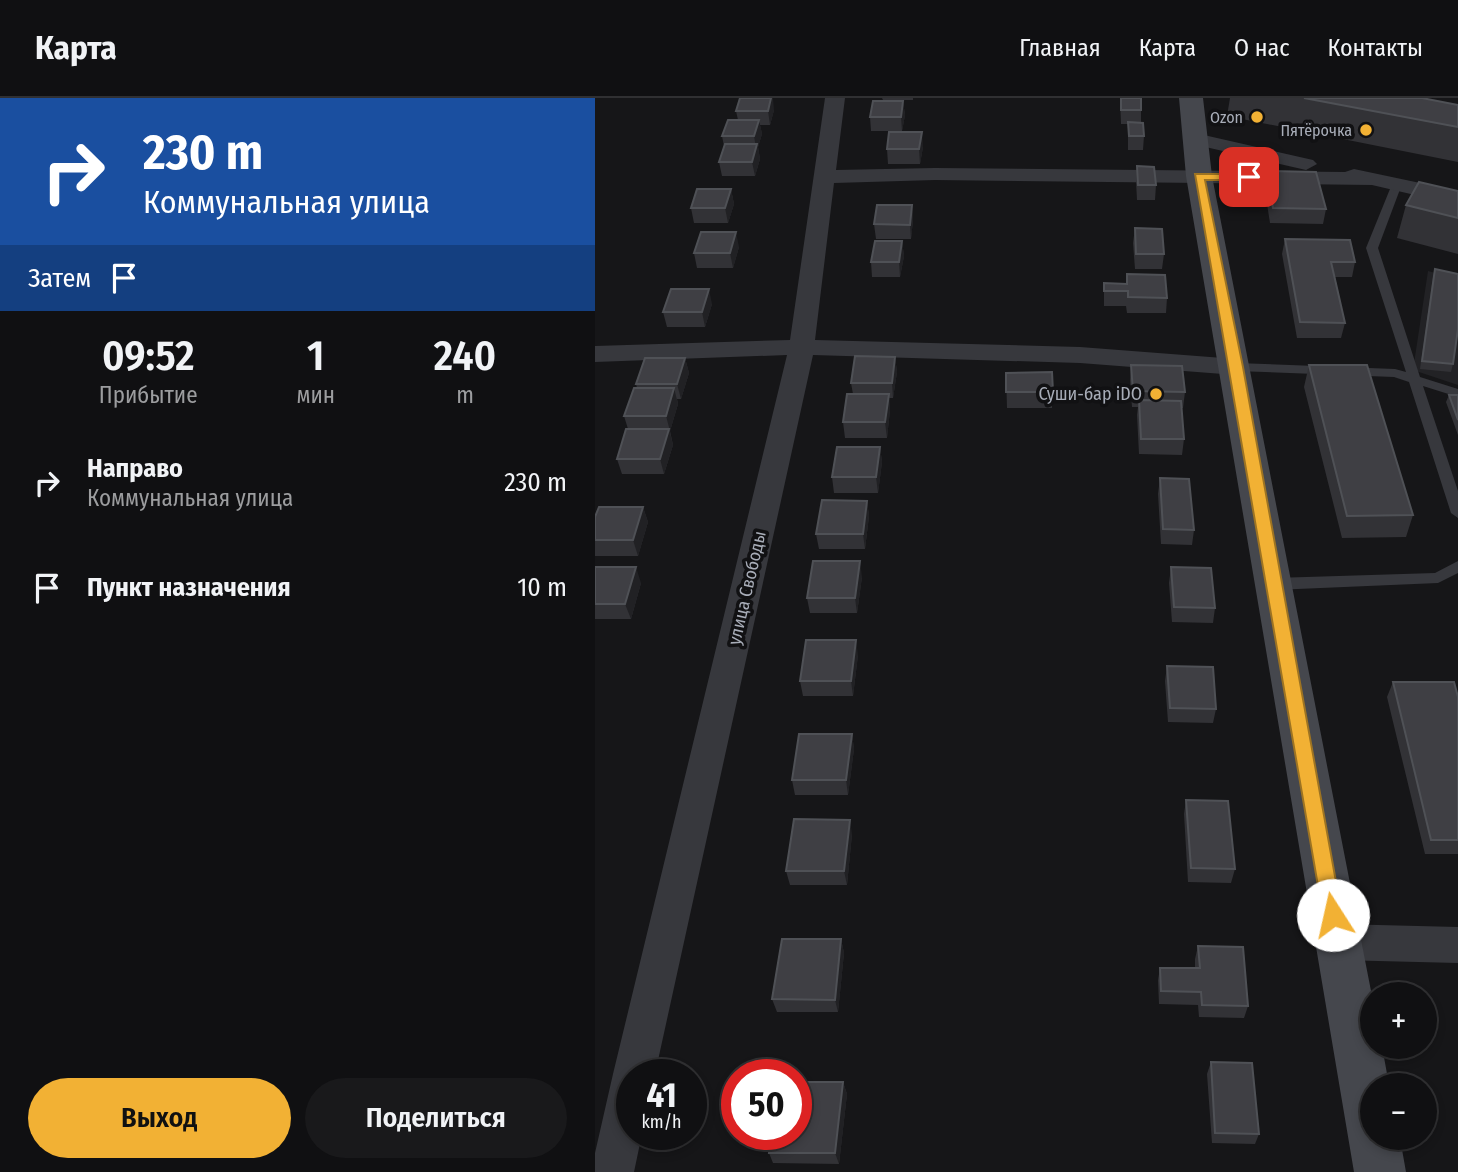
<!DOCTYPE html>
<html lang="ru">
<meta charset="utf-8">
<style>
body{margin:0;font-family:"Fira Sans Condensed",sans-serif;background:#19191b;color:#f1f3f6;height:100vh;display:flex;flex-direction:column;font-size:26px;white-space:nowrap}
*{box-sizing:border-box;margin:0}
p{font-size:23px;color:#9c9d9f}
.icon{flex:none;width:38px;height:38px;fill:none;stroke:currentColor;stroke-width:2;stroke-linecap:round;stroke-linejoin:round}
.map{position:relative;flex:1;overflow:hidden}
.details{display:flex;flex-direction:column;background:#101012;width:595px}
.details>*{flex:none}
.banner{background:#1a4fa0;color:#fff;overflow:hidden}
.tools{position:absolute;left:765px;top:884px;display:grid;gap:14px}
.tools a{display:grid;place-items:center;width:77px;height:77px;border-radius:50%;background:#101012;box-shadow:0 4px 10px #0003,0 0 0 2px #303032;font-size:35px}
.speed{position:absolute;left:21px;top:961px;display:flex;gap:14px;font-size:35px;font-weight:700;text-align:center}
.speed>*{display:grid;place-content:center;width:91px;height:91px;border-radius:50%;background:#101012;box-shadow:0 4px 10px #0003,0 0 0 2px #303032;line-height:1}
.speed small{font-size:18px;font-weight:400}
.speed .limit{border:10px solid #d22;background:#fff;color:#111}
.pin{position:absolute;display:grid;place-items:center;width:60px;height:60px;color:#fff;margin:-30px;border-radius:14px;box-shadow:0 4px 10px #0006}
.me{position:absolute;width:77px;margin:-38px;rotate:350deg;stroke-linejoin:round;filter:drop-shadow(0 0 5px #0008)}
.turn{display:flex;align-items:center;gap:24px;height:147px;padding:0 28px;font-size:32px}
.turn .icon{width:91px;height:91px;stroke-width:2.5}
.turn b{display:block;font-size:49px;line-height:60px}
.then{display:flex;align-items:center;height:66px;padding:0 28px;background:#0003;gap:14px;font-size:26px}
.eta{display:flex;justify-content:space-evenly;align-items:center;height:119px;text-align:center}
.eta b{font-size:42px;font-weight:600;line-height:49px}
.primary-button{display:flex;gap:14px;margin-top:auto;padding:14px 28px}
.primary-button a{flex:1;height:80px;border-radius:42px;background:#f2b134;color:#111;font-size:28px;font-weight:600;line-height:80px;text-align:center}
.primary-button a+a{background:#19191b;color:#f1f3f6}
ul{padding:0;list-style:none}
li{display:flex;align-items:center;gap:21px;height:105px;padding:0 28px}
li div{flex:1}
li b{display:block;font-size:26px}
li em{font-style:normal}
header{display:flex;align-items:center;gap:42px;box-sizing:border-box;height:98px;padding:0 35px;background:#101012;border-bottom:2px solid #303032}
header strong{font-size:33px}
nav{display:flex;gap:38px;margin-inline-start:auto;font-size:24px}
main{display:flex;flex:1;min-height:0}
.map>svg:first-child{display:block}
.built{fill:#222225}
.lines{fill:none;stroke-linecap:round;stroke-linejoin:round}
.lane{fill:#37383d;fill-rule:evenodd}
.street{fill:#37383d;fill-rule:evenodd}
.secondary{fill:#45474d;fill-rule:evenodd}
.wall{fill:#323236}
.shaded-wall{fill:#212124}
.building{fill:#3f3f44;stroke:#4f5156;stroke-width:2}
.route{fill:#f2b134;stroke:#9d7322;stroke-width:2}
.poi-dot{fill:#f2b134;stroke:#111113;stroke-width:2.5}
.labels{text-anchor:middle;stroke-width:7;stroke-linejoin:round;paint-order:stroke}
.far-poi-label{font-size:16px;fill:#a8adb8;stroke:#111113;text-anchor:end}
.poi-label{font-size:18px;fill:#a8adb8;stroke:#111113;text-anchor:end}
.street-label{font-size:18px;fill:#a8adb8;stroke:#111113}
</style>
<header>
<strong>Карта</strong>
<nav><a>Главная</a><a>Карта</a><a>О нас</a><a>Контакты</a></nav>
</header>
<main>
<section class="details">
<div class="banner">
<div class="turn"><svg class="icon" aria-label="right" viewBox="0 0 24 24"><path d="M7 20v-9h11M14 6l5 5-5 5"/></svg><div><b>230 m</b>Коммунальная улица</div></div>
<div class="then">Затем<svg class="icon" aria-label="arrive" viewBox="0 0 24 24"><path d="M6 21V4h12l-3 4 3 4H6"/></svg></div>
</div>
<div class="eta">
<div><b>09:52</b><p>Прибытие</p></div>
<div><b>1</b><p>мин</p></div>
<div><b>240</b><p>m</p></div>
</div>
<ul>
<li><svg class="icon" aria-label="right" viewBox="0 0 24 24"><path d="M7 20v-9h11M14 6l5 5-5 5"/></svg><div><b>Направо</b><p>Коммунальная улица</p></div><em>230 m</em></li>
<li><svg class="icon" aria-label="arrive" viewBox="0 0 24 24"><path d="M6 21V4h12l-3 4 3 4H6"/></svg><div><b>Пункт назначения</b></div><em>10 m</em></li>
</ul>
<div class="primary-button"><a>Выход</a><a>Поделиться</a></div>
</section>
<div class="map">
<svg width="863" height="1074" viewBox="0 0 863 1074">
<rect width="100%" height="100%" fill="#161618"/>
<path class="built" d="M833,173L863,181V287L818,272Z"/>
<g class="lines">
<path class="lane" d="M802,83L807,86L783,150L825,279L863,291V299L828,288L863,393V420L856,415L814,284L799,279L641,273L635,269L641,265L800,271L811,274L771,150L797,86Z
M863,463V475L843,485L679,492L671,486L679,480L840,475Z"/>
<path class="street" d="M230,0H250L241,72L340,70L750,74L759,71L863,93V107L777,87L340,82L239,85L220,242L485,249L641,261L650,263L654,269L650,275L641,277L485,265L218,257L60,976H37V1036H47L39,1074H0V1055L18,976L192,257L0,264V248L195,242Z
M600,35L718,62L722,66L711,72L593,45L590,41Z
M743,826L863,829V865L743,862L729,856L724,844L729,832Z"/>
<path class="secondary" d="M584,0H608L617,78L777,898V948H787L794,987H777V1040H805L811,1074H759L591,78Z"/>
</g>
<path class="wall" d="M287,0H318V2H288Z
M525,0H546V25L549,38L548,52H533V26H526Z
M635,0H827L863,7V64L632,18Z
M308,3L310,17L307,33H276L275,19Z
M179,12L175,27H165L167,36L163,49L165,61L160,78H127L124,64L129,48L127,38L143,22L141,13Z
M328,49L325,66H293L292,51Z
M542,68L561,87L560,102H542L541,83Z
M671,73L731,111L728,126L675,125L669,87Z
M136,91L139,106L133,125H99L96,110Z
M863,93V156L802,140L811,107Z
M317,107L318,122L316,141H281L279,126Z
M540,130L569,156L567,171H540L538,145Z
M690,141L760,164L757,179H740L750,225L746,240H702L687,156Z
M307,143L309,158L305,179H277L276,164Z
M144,149L138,170H102L99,155Z
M840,171L858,266L856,274L825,271L838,179Z
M532,176L572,200L571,215H532L531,208H509V185L531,186Z
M117,206L110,229H72L68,214Z
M300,259L302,274L298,300H294L295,312L292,340H250L248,324L258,296L256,285Z
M90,260L94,275L86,301H82L83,306L75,333L78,347L69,376H27L22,361L33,331L29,318L42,290L41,286Z
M536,267L590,294L588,310H586L589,341L587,357L544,356L542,317L543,309H537L535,282Z
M714,267L818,417L811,439L747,440L709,289Z
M457,274V310H412L411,275Z
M854,297H863V337L851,304Z
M285,349L287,364L283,395H239L237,379Z
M565,380L599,432L597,447L566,446L563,396Z
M272,403L274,418L270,451H224L221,436Z
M48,409L53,424L43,458H0V419Z
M0,469L46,485L36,521H0Z
M576,469L620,510L618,525L577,524L574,485Z
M267,479L262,515H215L212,500Z
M263,557L258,598H208L205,583Z
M572,568L621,611L618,625L573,624L570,583Z
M798,584L863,599V756H830L792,599Z
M257,636L259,651L253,697H200L197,682Z
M591,702L640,771L636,785L593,784L589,716Z
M257,736L252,787H195L191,773Z
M246,841L249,855L243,914H182L177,901Z
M603,848L653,908L649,920L604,919L603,907L564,906L563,882L565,870H600V861Z
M616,964L664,1036L660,1046L617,1045L612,976Z
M248,984L252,996L244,1066L178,1065L174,1055Z"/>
<path class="shaded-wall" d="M176,0H178L179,12L175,27L173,13Z
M308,3L310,17L307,33L306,19Z
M164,22L167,36L163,49L165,61L160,78L157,64L161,50L159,38Z
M327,34L328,49L325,66L324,51Z
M136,91L139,106L133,125L130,110Z
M317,107L318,122L316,141L315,127Z
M141,134L144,149L138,170L135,155Z
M307,143L309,158L305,179L304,164Z
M114,191L117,206L110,229L107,214Z
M300,259L302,274L298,300L297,285Z
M90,260L94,275L86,301L82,286Z
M79,290L83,306L75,333L71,318Z
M294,296L295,312L292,340L290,324Z
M74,331L78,347L69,376L65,361Z
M285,349L287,364L283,395L281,379Z
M272,403L274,418L270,451L268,436Z
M48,409L53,424L43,458L38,442Z
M265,463L267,479L262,515L260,500Z
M41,469L46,485L36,521L30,506Z
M261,542L263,557L258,598L256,583Z
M257,636L259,651L253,697L251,682Z
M255,722L257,736L252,787L249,773Z
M246,841L249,855L243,914L240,902Z
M248,984L252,996L244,1066L240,1055Z"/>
<path class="building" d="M145,0H176L173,13H141Z
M526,0H546V12H526Z
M709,0H827L863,7V29Z
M278,3H308L306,19H275Z
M133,22H164L159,38H127Z
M533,24L548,25L549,38H534Z
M294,34H327L324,51H292Z
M130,46H162L157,64H124Z
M542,68L559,69L561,87H543Z
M671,73L721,74L731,111L678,110Z
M824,84L863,93V120L811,107Z
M102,91H136L130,110H96Z
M282,107H317L315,127L279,126Z
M540,130L567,131L569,156H541Z
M106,134H141L135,155H99Z
M690,141L755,142L760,164H736L750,225L705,224Z
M280,143H307L304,164H276Z
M840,171L863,176V231L858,266L827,263Z
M532,176L570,177L572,200L533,199V193H509V185L532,186Z
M76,191H114L107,214H68Z
M260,258L300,259L297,285H256Z
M50,260H90L82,286H41Z
M536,267L587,268L590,294L538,293Z
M714,267H772L818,417L752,418Z
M457,274L458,294H411V275Z
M39,290H79L71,318H29Z
M252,296H294L290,324H248Z
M854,297H863V322Z
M544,302L586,303L589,341H546Z
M31,331H74L65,361H22Z
M242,349H285L281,379H237Z
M565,380L594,381L599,432L568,431Z
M227,402L272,403L268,436H221Z
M4,409H48L38,442H0V419Z
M218,463H265L260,500H212Z
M0,469H41L30,506H0Z
M576,469L616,470L620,510L579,509Z
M211,542H261L256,583H205Z
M572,568L618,569L621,611L575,610Z
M798,584H859L863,599V742H836Z
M204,636H257L251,682H197Z
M591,702L633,703L640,771L596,770Z
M199,721L255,722L249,773H191Z
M187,841H246L240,902L177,901Z
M603,848L648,849L653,908L607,907L606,894L566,893L565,870H605Z
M616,964L657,965L664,1036L620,1035Z
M201,984H248L240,1055H174L176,1036H201Z"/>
<path class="route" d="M600,76H654L659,79L654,82H610L648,269L747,817L745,823L738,825L731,823L728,817Z"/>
<g class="poi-dot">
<circle cx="662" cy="19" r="7"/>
<circle cx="771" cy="32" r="7"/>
<circle cx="561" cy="296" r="7"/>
</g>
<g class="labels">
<g class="far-poi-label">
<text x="648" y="25">Ozon</text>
<text x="757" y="38">Пятёрочка</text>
</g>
<g class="poi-label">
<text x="547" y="302">Суши-бар iDO</text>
</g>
<g class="street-label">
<text transform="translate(152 490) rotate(-77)" y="6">улица Свободы</text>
</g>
</g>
</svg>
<div class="tools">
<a>+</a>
<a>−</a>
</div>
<div class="speed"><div>41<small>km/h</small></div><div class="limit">50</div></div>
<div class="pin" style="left:654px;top:79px;background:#d93025"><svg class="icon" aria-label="arrive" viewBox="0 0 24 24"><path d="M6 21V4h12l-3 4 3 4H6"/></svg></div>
<svg class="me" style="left:738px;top:817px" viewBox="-20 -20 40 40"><circle r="19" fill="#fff"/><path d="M0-13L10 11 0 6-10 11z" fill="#f2b134"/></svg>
</div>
</main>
